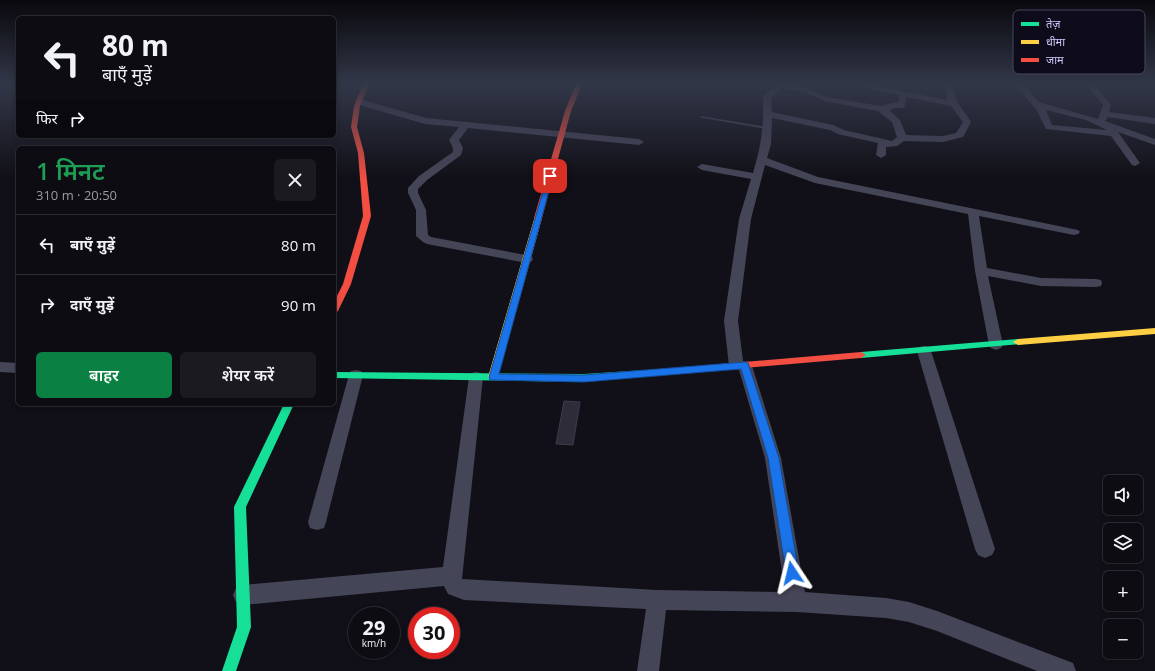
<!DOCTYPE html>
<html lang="hi">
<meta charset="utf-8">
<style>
body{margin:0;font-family:"Open Sans","Noto Sans Devanagari",sans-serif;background:#1b1a20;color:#f1f3f6;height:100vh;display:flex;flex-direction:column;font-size:15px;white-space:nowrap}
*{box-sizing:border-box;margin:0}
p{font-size:13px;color:#9a9b9f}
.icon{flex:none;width:22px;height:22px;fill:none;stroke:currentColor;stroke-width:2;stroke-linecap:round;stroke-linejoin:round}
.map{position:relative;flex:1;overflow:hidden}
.sheet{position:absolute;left:16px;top:146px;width:320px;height:260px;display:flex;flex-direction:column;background:#0d0c12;border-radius:6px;box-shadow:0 2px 6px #0003,0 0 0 1px #2d2c32}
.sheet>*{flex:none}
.guide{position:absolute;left:16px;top:16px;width:320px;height:122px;border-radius:6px;box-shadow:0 2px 6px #0003,0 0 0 1px #2d2c32;background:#0d0c12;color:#f1f3f6;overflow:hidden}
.tools{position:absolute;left:1103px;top:475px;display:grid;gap:8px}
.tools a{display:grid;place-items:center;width:40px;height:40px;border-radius:6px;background:#0d0c12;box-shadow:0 2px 6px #0003,0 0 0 1px #2d2c32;font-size:20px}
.speed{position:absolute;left:348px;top:607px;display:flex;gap:8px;font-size:20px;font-weight:700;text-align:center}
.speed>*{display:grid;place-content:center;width:52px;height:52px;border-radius:50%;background:#0d0c12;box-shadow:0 2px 6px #0003,0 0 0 1px #2d2c32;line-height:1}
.speed small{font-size:10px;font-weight:400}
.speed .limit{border:6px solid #d22;background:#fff;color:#111}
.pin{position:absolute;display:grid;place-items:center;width:34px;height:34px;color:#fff;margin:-17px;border-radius:8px;box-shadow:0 2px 6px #0006}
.me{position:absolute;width:44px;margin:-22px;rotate:350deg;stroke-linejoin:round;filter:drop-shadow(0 0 3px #0008)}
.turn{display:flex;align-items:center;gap:14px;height:84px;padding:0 20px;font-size:18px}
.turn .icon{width:52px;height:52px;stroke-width:2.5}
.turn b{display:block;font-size:28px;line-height:34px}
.then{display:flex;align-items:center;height:38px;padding:0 20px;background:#0003;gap:8px;font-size:15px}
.round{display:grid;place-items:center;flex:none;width:42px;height:42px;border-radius:6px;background:#1b1a20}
.overview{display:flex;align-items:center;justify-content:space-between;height:68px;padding:0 20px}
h1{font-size:24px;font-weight:600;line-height:30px;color:#1e9e55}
.action{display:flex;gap:8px;margin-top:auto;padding:8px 20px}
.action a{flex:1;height:46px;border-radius:6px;background:#0b8043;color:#fff;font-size:16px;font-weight:600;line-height:46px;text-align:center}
.action a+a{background:#1b1a20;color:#f1f3f6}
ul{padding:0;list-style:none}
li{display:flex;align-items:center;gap:12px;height:60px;padding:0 20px;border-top:1px solid #2d2c32}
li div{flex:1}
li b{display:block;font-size:15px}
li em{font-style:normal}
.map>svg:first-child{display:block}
.building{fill:#2f2c3a;stroke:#3c3a4c}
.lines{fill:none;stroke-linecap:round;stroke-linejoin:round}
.lane{fill:#454558;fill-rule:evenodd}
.street{fill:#454558;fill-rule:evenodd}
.fast{fill:#16e098;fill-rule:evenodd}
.slow{fill:#ffcf43;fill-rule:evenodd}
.jam{fill:#f24e42;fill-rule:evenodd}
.route{fill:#1a73e8;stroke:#114b97}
.key{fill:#0e0c1b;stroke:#47455e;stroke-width:1}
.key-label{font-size:11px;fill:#cdc9fc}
</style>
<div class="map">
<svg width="1155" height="671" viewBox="0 0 1155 671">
<rect width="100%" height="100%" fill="#111018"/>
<path class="building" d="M564,401L580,402L573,445L556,444Z"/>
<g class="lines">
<path class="lane" d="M701,116L767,127L769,128L767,129L703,118H701Z"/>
<path class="street" d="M776,84H787L807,88L826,97L881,106C887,106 889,102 898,103L900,95L856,86L852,84H867L947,100L945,89L946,84H954C951,100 964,109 971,122L963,137L943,142L904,141L897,146L886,147V155L881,158L876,155L878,143L838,134L830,130L772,118L771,144L767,158L818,177L1078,230L1080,232L1078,234L1074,235L979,216L987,268L1041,278L1096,279L1101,280L1102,283L1101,286L1096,287L1041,286L988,276L1003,345L1001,348L996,350L991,348L989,345L975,271L968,214L815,183L765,165L751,219L738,321L743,361L750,362L752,366L781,458L805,592L886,598L909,602L937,611L1073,663L1076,671H1037L937,631L909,622L886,618L797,612L666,610L659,671H637L646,609L464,600L448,594L444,586L243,605L236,602L233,595L236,588L243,585L443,567L469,377L471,373L476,372L481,373L483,377L462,579L657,590L785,592L765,458L739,370H731L729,366L724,321L739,219L751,179L702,170L697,167L702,164L753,173C761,146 764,127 763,98ZM781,88L805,92L824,101L878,111L892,122L897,137L892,141L844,130L833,125L772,112L771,98ZM907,97L951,106L963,122L956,133L943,136L906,135L900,120L890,111L893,108H904Z
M1015,84H1023L1039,102L1098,119L1103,105L1086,84H1094L1111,105L1109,112L1155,118V124L1108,117L1105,121L1155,139V145L1118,132L1140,163L1135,166L1132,165L1111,136L1046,129L1035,107L1033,106ZM1046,110L1086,120L1107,130L1052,125Z
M359,99L426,118L639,139L644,142L639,145L468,128L459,140L463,148L461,155L427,180L418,189V193L426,210L428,235L431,237L531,256L533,259L531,262L527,263L427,244L423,242L416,236V210L408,193V188L419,176L453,152V148L449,140L459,127L425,124L356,104L355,102Z
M924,346L929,347L931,351L995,549L992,555L985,558L978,555L975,549L917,351L919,347Z
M0,362L18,363V373L0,372Z
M356,370L361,371L363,375L326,522L324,528L317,530L310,528L308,522L349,375L351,371Z"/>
<path class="fast" d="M1018,339L1023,342L1021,344L861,358L856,355L861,352Z
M662,369L665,370L667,372L665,374L662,375L584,382L334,378V372L584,374Z
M284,404H294L246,507L251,627L236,671H222L237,627L234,507Z"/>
<path class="slow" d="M535,216H538L542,218L498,377L496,379H490L488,377Z
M1155,328V334L1018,345L1013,342L1018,339Z"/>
<path class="jam" d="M363,84H369L360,106L357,127L364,153L371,216L351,284L338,311L334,314V302L343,284L363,216L358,153L351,127L354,106Z
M576,84H582L571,111L542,218L538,220H535L534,218L565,111Z
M861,352L866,355L861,358L662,375L659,374L657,372L659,370L662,369Z"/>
</g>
<linearGradient id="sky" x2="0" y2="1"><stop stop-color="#09090d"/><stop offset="0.47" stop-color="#323748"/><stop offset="1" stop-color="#323748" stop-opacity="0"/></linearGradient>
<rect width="1155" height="178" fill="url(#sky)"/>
<path class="route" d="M548,174L553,176L499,374L584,375L745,362L748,363L779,458L799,573L797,577L792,579L788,577L786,573L768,458L741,369L584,382L490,380L489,377Z"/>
<rect x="1013" y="10" width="132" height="64" rx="6" class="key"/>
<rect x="1021" y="22" width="18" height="4" fill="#16e098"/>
<rect x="1021" y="40" width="18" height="4" fill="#ffcf43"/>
<rect x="1021" y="58" width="18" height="4" fill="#f24e42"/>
<g class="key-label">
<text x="1046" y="28">तेज़</text>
<text x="1046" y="46">धीमा</text>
<text x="1046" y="64">जाम</text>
</g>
</svg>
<div class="tools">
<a><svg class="icon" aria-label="sound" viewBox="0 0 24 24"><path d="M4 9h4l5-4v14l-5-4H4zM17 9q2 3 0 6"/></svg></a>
<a><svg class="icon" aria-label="layers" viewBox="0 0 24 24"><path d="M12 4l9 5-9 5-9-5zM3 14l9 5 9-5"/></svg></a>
<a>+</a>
<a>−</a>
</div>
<div class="speed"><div>29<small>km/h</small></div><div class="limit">30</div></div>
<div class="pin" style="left:550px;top:176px;background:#d93025"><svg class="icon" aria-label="arrive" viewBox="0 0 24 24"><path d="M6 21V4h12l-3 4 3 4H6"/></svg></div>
<svg class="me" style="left:792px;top:573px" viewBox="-20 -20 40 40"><path d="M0-17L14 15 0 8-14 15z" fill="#1a73e8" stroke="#fff" stroke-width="4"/></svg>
<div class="guide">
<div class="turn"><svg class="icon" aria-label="left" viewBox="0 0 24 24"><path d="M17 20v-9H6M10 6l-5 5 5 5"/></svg><div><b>80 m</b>बाएँ मुड़ें</div></div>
<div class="then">फिर<svg class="icon" aria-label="right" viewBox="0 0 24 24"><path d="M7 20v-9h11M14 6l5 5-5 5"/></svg></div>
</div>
<section class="sheet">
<div class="overview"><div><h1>1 मिनट</h1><p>310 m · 20:50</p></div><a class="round"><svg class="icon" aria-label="close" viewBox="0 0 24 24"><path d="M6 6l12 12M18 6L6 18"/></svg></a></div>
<ul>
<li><svg class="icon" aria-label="left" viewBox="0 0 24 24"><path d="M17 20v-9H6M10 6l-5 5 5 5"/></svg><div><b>बाएँ मुड़ें</b></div><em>80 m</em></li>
<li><svg class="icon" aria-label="right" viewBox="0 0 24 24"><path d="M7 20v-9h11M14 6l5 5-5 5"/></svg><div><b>दाएँ मुड़ें</b></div><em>90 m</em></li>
</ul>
<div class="action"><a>बाहर</a><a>शेयर करें</a></div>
</section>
</div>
